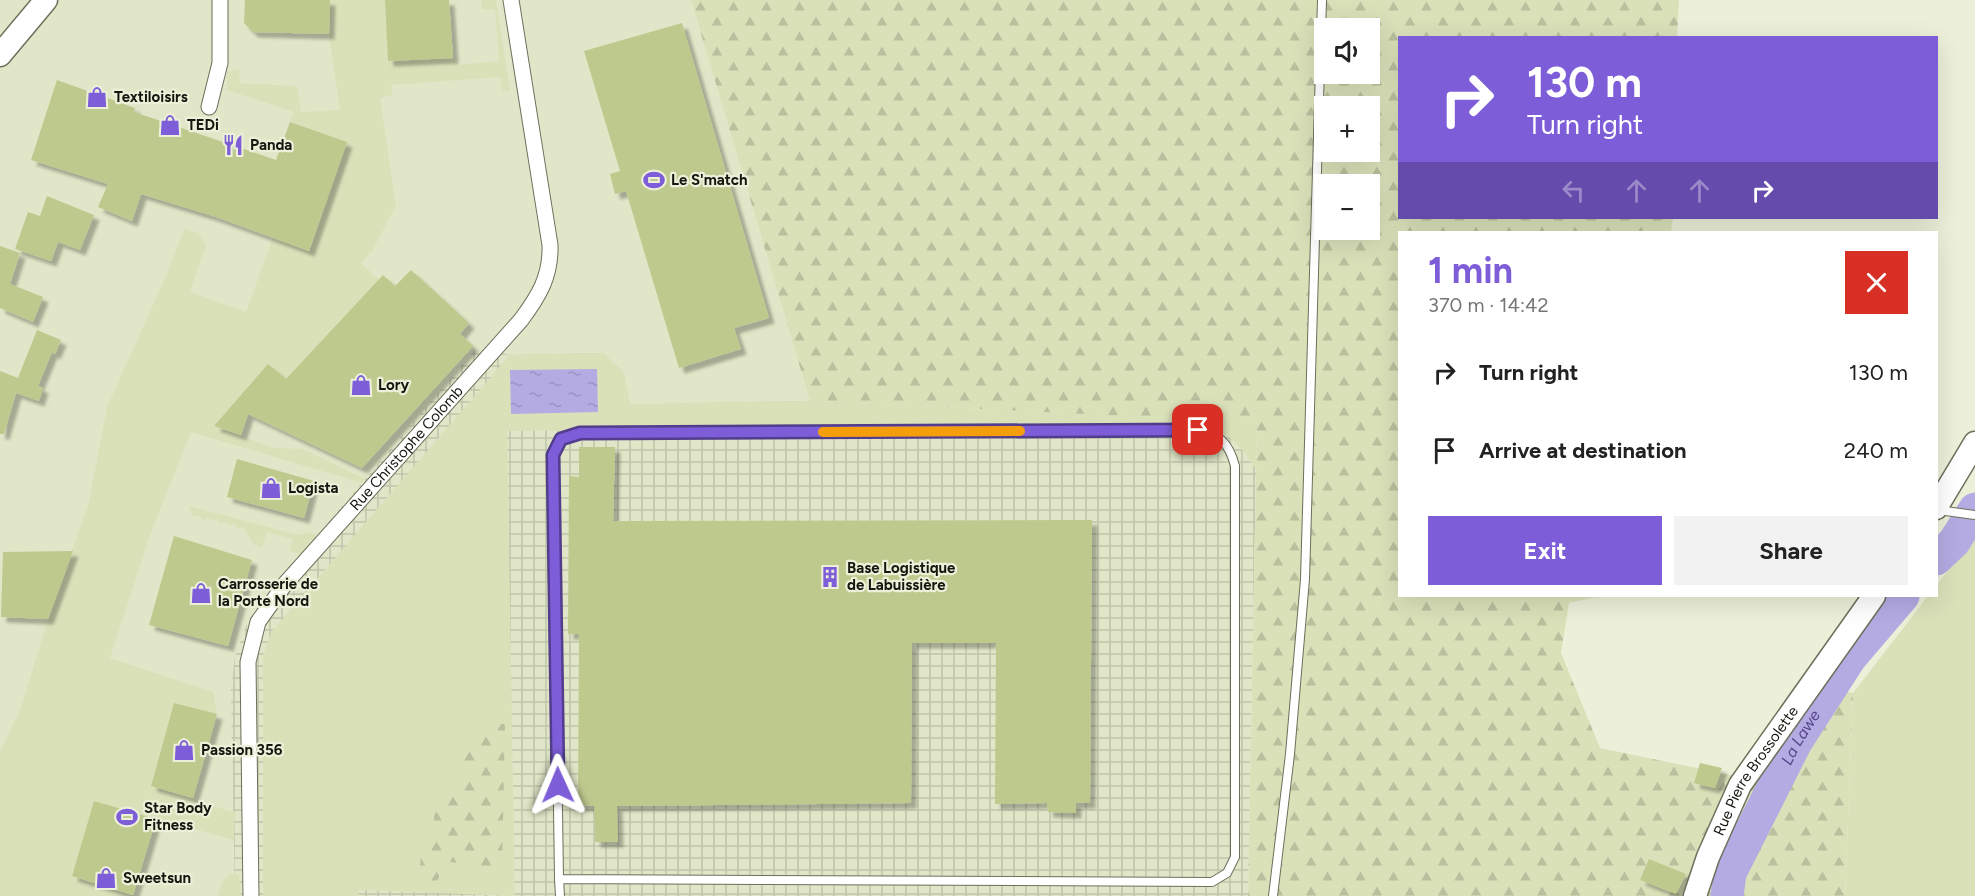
<!DOCTYPE html>
<meta charset="utf-8">
<style>
body{margin:0;font-family:Figtree,sans-serif;background:#f2f2f2;color:#222;height:100vh;display:flex;flex-direction:column;font-size:22px;white-space:nowrap}
*{box-sizing:border-box;margin:0}
p{font-size:20px;color:#767676}
.icon{flex:none;width:33px;height:33px;fill:none;stroke:currentColor;stroke-width:2;stroke-linecap:round;stroke-linejoin:round}
.map{position:relative;flex:1;overflow:hidden}
.side{position:absolute;left:1398px;top:231px;width:540px;height:366px;display:flex;flex-direction:column;background:#fff;border-radius:0px;box-shadow:0 6px 24px #0002}
.side>*{flex:none}
.top-card{position:absolute;left:1398px;top:36px;width:540px;height:183px;border-radius:0px;box-shadow:0 6px 24px #0002;background:#7e5ed8;color:#fff;overflow:hidden}
.tools{position:absolute;left:1314px;top:18px;display:grid;gap:12px}
.tools a{display:grid;place-items:center;width:66px;height:66px;border-radius:0px;background:#fff;box-shadow:0 6px 24px #0002;font-size:30px}
.pin{position:absolute;display:grid;place-items:center;width:51px;height:51px;color:#fff;margin:-26px;border-radius:12px;box-shadow:0 3px 9px #0006}
.me{position:absolute;width:66px;margin:-33px;rotate:359deg;stroke-linejoin:round;filter:drop-shadow(0 0 4px #0008)}
.turn{display:flex;align-items:center;gap:21px;height:126px;padding:0 30px;font-size:27px}
.turn .icon{width:78px;height:78px;stroke-width:2.5}
.turn b{display:block;font-size:42px;line-height:51px}
.lanes{display:flex;align-items:center;height:57px;padding:0 30px;background:#0003;justify-content:center;gap:30px;direction:ltr}
.lanes .off{opacity:.35}
.round{display:grid;place-items:center;flex:none;width:63px;height:63px;border-radius:0px;background:#f2f2f2}
.summary{display:flex;align-items:center;justify-content:space-between;height:102px;padding:0 30px}
h1{font-size:36px;font-weight:700;line-height:45px;color:#7e5ed8}
.primary-button{display:flex;gap:12px;margin-top:auto;padding:12px 30px}
.primary-button a{flex:1;height:69px;border-radius:0px;background:#7e5ed8;color:#fff;font-size:24px;font-weight:700;line-height:69px;text-align:center}
.primary-button a+a{background:#f2f2f2;color:#222}
ul{padding:0;list-style:none}
li{display:flex;align-items:center;gap:18px;height:78px;padding:0 30px}
li div{flex:1}
li b{display:block;font-size:22px}
li em{font-style:normal}
.map>svg:first-child{display:block}
.built{fill:#e0e6c7}
.industrial{fill:url(#industrial-grid)}
.green{fill:#dae1b9}
.forest{fill:url(#forest-firs);fill-rule:evenodd}
.water{fill:url(#water-ripples)}
.lines{fill:none;stroke-linecap:round;stroke-linejoin:round}
.river{stroke:#b4abe3;stroke-width:33}
.building{fill:#bec98e;filter:url(#shadow)}
.lane-casing{stroke:#6c705b;stroke-width:10}
.street-casing{stroke:#6c705b;stroke-width:17}
.secondary-casing{stroke:#6c705b;stroke-width:25}
.lane{stroke:#fff;stroke-width:8}
.street{stroke:#fff;stroke-width:15}
.secondary{stroke:#fff;stroke-width:22}
.route-casing{stroke:#523d8c;stroke-width:15}
.route{stroke:#7e5ed8;stroke-width:10}
.slow{stroke:#f59e0b;stroke-width:10}
.labels{text-anchor:middle;stroke-width:4.5;stroke-linejoin:round;paint-order:stroke}
.poi-label{font-size:15px;font-weight:bold;fill:#16180f;stroke:#ecf0d9;text-anchor:start}
.street-label{font-size:15px;fill:#16180f;stroke:#ecf0d9}
.water-label{font-size:16px;font-style:italic;fill:#56468b;stroke:#ecf0d9}
</style>
<div class="map">
<svg width="1975" height="896" viewBox="0 0 1975 896">
<defs>
<pattern id="industrial-grid" width="8" height="8" patternUnits="userSpaceOnUse" patternTransform="scale(1.5)"><rect width="8" height="8" fill="#e0e6c7"/><path d="M0 4h8M4 0v8" fill="none" stroke="#bfc5aa"/></pattern>
<pattern id="forest-firs" width="22" height="20" patternUnits="userSpaceOnUse" patternTransform="scale(1.5)"><rect width="22" height="20" fill="#dae1b9"/><path d="M5 1l3.5 6h-7zM16 11l3.5 6h-7z" fill="#bac09e"/></pattern>
<pattern id="water-ripples" width="26" height="14" patternUnits="userSpaceOnUse" patternTransform="scale(1.5)"><rect width="26" height="14" fill="#b4abe3"/><path d="M2 4q2-2 4 0t4 0M15 11q2-2 4 0t4 0" fill="none" stroke="#9a92c2"/></pattern>
<filter id="shadow"><feDropShadow dx="5.5" dy="5.5" stdDeviation="1.5" flood-color="#0004"/></filter>
</defs>
<rect width="100%" height="100%" fill="#ecf0d9"/>
<path class="built" d="M0,0H691L810,401L630,404L624,372L603,353L510,355L477,347L271,590L248,621L235,656V896H0Z"/>
<path class="industrial" d="M477,347L510,355L603,353L624,372L630,404L810,401L1257,422L1248,896H235L231,690L235,656L248,621L271,590Z"/>
<path class="green" d="M330,0H385L389,61L453,58L459,65L499,61L495,10L482,9L481,0H496L510,91H502L500,77L391,85L393,95L380,98L396,206L372,251L361,263L379,280L286,379L214,426L274,448L303,449L365,479L362,483L191,432L150,535L110,658L213,692L217,714L174,703L151,785L235,813L234,840L94,801L72,876L136,896H0V751L21,708L48,619L89,502L107,407L166,276L184,229L198,233L206,245L190,292L246,312L273,237L309,251L347,143L290,122L294,112L227,90V72L240,69L239,83L297,86L301,112L340,110L329,34Z
M603,353L624,372L630,404L810,401L1257,422L1256,469C1242,448 1230,434 1207,424L507,431L515,896L359,890V896H263V655L272,631L510,355Z
M189,506L298,535L310,532L316,536L301,554L289,551L293,539L267,532L262,547L254,545L244,528L238,529L234,524L229,526L226,522L220,523L217,519L210,521L208,518L203,520L199,515L192,516Z
M1975,528V896H1845L1853,693L1928,596H1936L1937,585L1959,556Z
M230,873L239,875L241,896H218L222,882Z"/>
<path class="forest" d="M691,0H1679L1677,37L1400,38V218H1673L1671,232H1400V596H1600L1569,603L1561,653L1600,748L1740,777L1810,686L1853,693L1845,896H1248L1257,422L810,401ZM1324,28H1370V74H1324ZM1324,106H1370V152H1324ZM1324,184H1370V230H1324Z
M480,724H505L502,871L446,861L436,884H419L421,853L433,831L435,806L463,774L464,741Z"/>
<path class="water" d="M597,369L598,412L511,414L510,370Z"/>
<g class="lines">
<g class="river">
<path d="M1936,559L1954,542L1975,509"/>
<path id="s1" d="M1727,896L1730,873L1796,742L1850,658L1903,596"/>
</g>
</g>
<path class="building" d="M245,0H330L329,34L253,32L244,23Z
M385,0H449L453,58L388,61Z
M682,23L769,318L734,328L741,349L679,368L626,191L615,194L610,174L620,171L584,51Z
M57,80L135,108L134,112L276,160L290,122L347,142L309,251L216,217L141,194L132,221L98,207L108,184L31,160Z
M47,196L94,215L80,250L58,242L51,261L15,249L28,212L40,216Z
M0,246L20,253L10,284L43,297L33,322L0,308Z
M411,270L469,323L460,334L473,346L362,468L248,414L241,435L214,426L268,364L286,379L383,275L395,286Z
M37,330L61,340L55,354L52,352L38,386L43,388L39,401L16,393L4,434H0V371L18,378Z
M579,447H615L613,521L1092,520L1090,803H1076V813L1048,812L1047,803L995,804L996,643H912L911,803L617,806L618,842H595L594,806H578L579,634H568L569,476L579,477Z
M237,459L314,481L304,518L227,497Z
M174,536L252,560L228,646L149,625Z
M73,551L48,619L1,617L3,552Z
M174,703L217,714L193,798L151,786Z
M1700,763L1722,768L1715,788L1694,783Z
M94,801L156,819L133,895L72,876Z
M1649,859L1686,874L1676,894L1640,880Z"/>
<g class="lines">
<defs>
<path id="lane" d="M1938,510L1975,515
M559,879L1212,882L1227,873L1235,857V466C1230,446 1220,432 1198,430L580,433L561,439L553,455L559,879L560,896
M1273,896L1290,754L1305,579L1322,0"/>
<g id="street">
<path d="M209,107L220,63V0"/>
<path id="s2" d="M251,896L248,662L258,622L285,584L521,320C539,296 551,276 550,245L511,0"/>
</g>
<g id="secondary">
<path d="M0,55L46,0"/>
<path d="M1936,508L1975,443"/>
<path id="s3" d="M1695,896L1708,857L1740,785L1874,596"/>
</g>
</defs>
<use href="#lane" class="lane-casing"/>
<use href="#street" class="street-casing"/>
<use href="#secondary" class="secondary-casing"/>
<use href="#lane" class="lane"/>
<use href="#street" class="street"/>
<use href="#secondary" class="secondary"/>
</g>
<g class="lines">
<defs>
<path id="route" d="M558,785L553,455L561,439L580,433L1198,430"/>
</defs>
<use href="#route" class="route-casing"/>
<use href="#route" class="route"/>
<path class="slow" d="M823,432L1020,431"/>
</g>
<defs>
<symbol id="shop-bare" viewBox="-9 -9 18 18"><path d="M-5-2.5h2.3a2.7 3.5 0 0 1 5.4 0H5L5.5 6h-11ZM-1.5-2.5h3a1.5 2.3 0 0 0-3 0Z" fill="#7e5ed8" stroke="#ecf0d9" stroke-width="2.5" paint-order="stroke"/></symbol>
<symbol id="restaurant-bare" viewBox="-9 -9 18 18"><path d="M-5-6h1v4h1v-4h1v4h1v-4h1v5L-1.5 .5V6h-2V.5L-5-1ZM5-6V6H3V1.5H1.5Q1.5-4 5-6Z" fill="#7e5ed8" stroke="#ecf0d9" stroke-width="2.5" paint-order="stroke"/></symbol>
<symbol id="stadium-bare" viewBox="-9 -9 18 18"><path d="M0-5a6.5 5 0 1 0 0 10a6.5 5 0 1 0 0-10ZM-3.5-1.8h7v3.6h-7Z" fill="#7e5ed8" stroke="#ecf0d9" stroke-width="2.5" paint-order="stroke"/></symbol>
<symbol id="building-bare" viewBox="-9 -9 18 18"><path d="M-4-6H4V6H1V3H-1V6H-4ZM-2.5-4.3h1.7v1.8h-1.7ZM.8-4.3h1.7v1.8H.8ZM-2.5-1h1.7V.8h-1.7ZM.8-1h1.7V.8H.8Z" fill="#7e5ed8" stroke="#ecf0d9" stroke-width="2.5" paint-order="stroke"/></symbol>
</defs>
<g fill-rule="evenodd">
<use href="#shop-bare" x="82" y="82" width="30" height="30"/>
<use href="#shop-bare" x="155" y="110" width="30" height="30"/>
<use href="#restaurant-bare" x="218" y="130" width="30" height="30"/>
<use href="#stadium-bare" x="639" y="165" width="30" height="30"/>
<use href="#shop-bare" x="346" y="370" width="30" height="30"/>
<use href="#shop-bare" x="256" y="473" width="30" height="30"/>
<use href="#building-bare" x="815" y="562" width="30" height="30"/>
<use href="#shop-bare" x="186" y="578" width="30" height="30"/>
<use href="#shop-bare" x="169" y="735" width="30" height="30"/>
<use href="#stadium-bare" x="112" y="802" width="30" height="30"/>
<use href="#shop-bare" x="91" y="863" width="30" height="30"/>
</g>
<g class="labels">
<g class="poi-label">
<text x="114" y="102">Textiloisirs</text>
<text x="187" y="130">TEDi</text>
<text x="250" y="150">Panda</text>
<text x="671" y="185">Le S'match</text>
<text x="378" y="390">Lory</text>
<text x="288" y="493">Logista</text>
<text x="847" y="573">Base Logistique<tspan x="847" dy="17">de Labuissière</tspan></text>
<text x="218" y="589">Carrosserie de<tspan x="218" dy="17">la Porte Nord</tspan></text>
<text x="201" y="755">Passion 356</text>
<text x="144" y="813">Star Body<tspan x="144" dy="17">Fitness</tspan></text>
<text x="123" y="883">Sweetsun</text>
</g>
<g class="street-label">
<text dy="5" stroke="none"><textPath href="#s2" startOffset="504">Rue Christophe Colomb</textPath></text>
<text dy="5" stroke="none"><textPath href="#s3" startOffset="140">Rue Pierre Brossolette</textPath></text>
</g>
<g class="water-label">
<text dy="6" stroke="none"><textPath href="#s1" startOffset="176">La Lawe</textPath></text>
</g>
</g>
</svg>
<div class="tools">
<a><svg class="icon" aria-label="sound" viewBox="0 0 24 24"><path d="M4 9h4l5-4v14l-5-4H4zM17 9q2 3 0 6"/></svg></a>
<a>+</a>
<a>−</a>
</div>
<div class="pin" style="left:1198px;top:430px;background:#d93025"><svg class="icon" aria-label="arrive" viewBox="0 0 24 24"><path d="M6 21V4h12l-3 4 3 4H6"/></svg></div>
<svg class="me" style="left:558px;top:785px" viewBox="-20 -20 40 40"><path d="M0-17L14 15 0 8-14 15z" fill="#7e5ed8" stroke="#fff" stroke-width="4"/></svg>
<div class="top-card">
<div class="turn"><svg class="icon" aria-label="right" viewBox="0 0 24 24"><path d="M7 20v-9h11M14 6l5 5-5 5"/></svg><div><b>130 m</b>Turn right</div></div>
<div class="lanes"><svg class="icon off" aria-label="left" viewBox="0 0 24 24"><path d="M17 20v-9H6M10 6l-5 5 5 5"/></svg><svg class="icon off" aria-label="ahead" viewBox="0 0 24 24"><path d="M12 20V5M6 11l6-6 6 6"/></svg><svg class="icon off" aria-label="ahead" viewBox="0 0 24 24"><path d="M12 20V5M6 11l6-6 6 6"/></svg><svg class="icon" aria-label="right" viewBox="0 0 24 24"><path d="M7 20v-9h11M14 6l5 5-5 5"/></svg></div>
</div>
<section class="side">
<div class="summary"><div><h1>1 min</h1><p>370 m · 14:42</p></div><a class="round" style="background:#d93025;color:#fff"><svg class="icon" aria-label="close" viewBox="0 0 24 24"><path d="M6 6l12 12M18 6L6 18"/></svg></a></div>
<ul>
<li><svg class="icon" aria-label="right" viewBox="0 0 24 24"><path d="M7 20v-9h11M14 6l5 5-5 5"/></svg><div><b>Turn right</b></div><em>130 m</em></li>
<li><svg class="icon" aria-label="arrive" viewBox="0 0 24 24"><path d="M6 21V4h12l-3 4 3 4H6"/></svg><div><b>Arrive at destination</b></div><em>240 m</em></li>
</ul>
<div class="primary-button"><a>Exit</a><a>Share</a></div>
</section>
</div>
